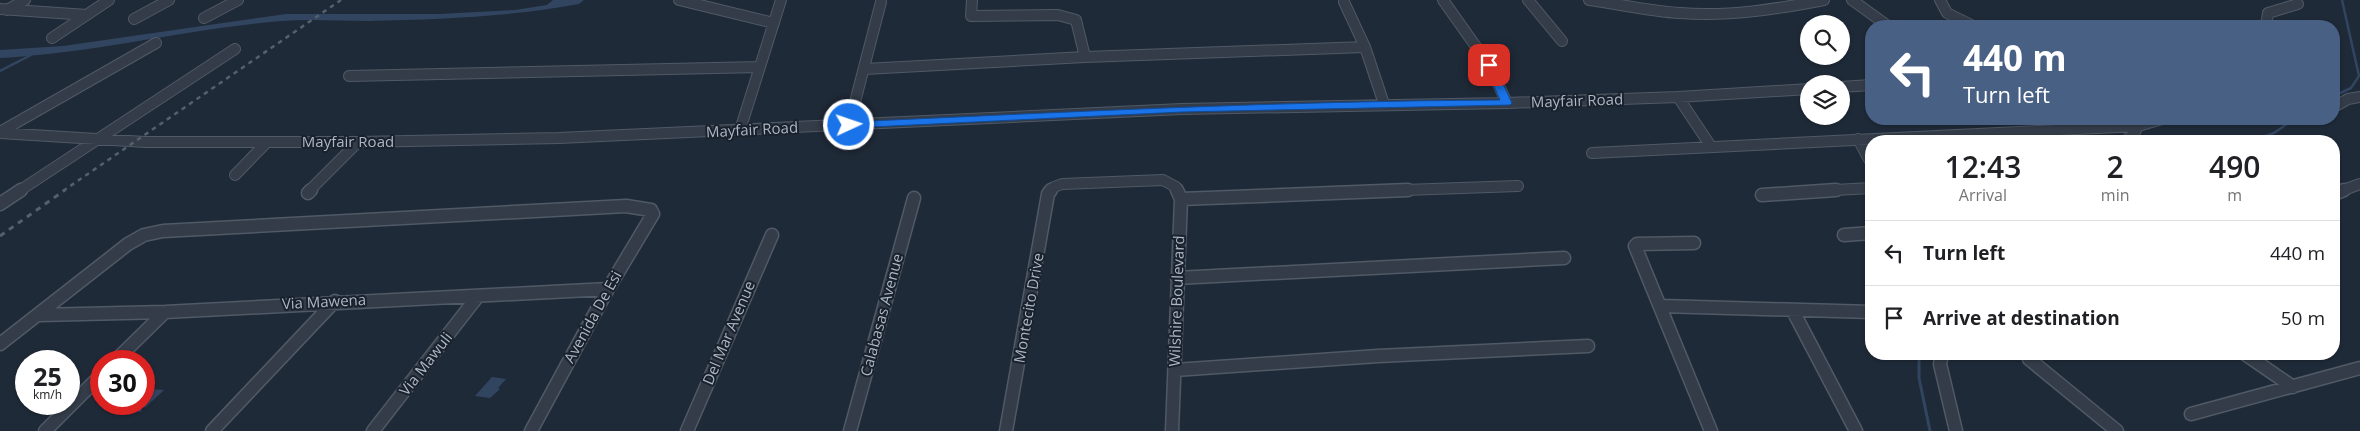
<!DOCTYPE html>
<style>
body{margin:0;font-family:"Open Sans",sans-serif;background:#f2f2f2;color:#202124;height:100vh;display:flex;flex-direction:column;font-size:19px;white-space:nowrap}
*{box-sizing:border-box;margin:0}
p{font-size:16px;color:#757577}
.icon{flex:none;width:28px;height:28px;fill:none;stroke:currentColor;stroke-width:2;stroke-linecap:round;stroke-linejoin:round}
.map{position:relative;flex:1;overflow:hidden}
.sheet{position:absolute;left:1865px;top:135px;width:475px;height:225px;display:flex;flex-direction:column;background:#fff;border-radius:20px;box-shadow:0 1px 4px #0004}
.sheet>*{flex:none}
.banner{position:absolute;left:1865px;top:20px;width:475px;height:105px;border-radius:20px;box-shadow:0 1px 4px #0004;background:#496085;color:#fff;overflow:hidden}
.buttons{position:absolute;left:1800px;top:15px;display:grid;gap:10px}
.buttons a{display:grid;place-items:center;width:50px;height:50px;border-radius:50%;background:#fff;box-shadow:0 1px 4px #0004;font-size:25px}
.speed{position:absolute;left:15px;top:350px;display:flex;gap:10px;font-size:25px;font-weight:700;text-align:center}
.speed>*{display:grid;place-content:center;width:65px;height:65px;border-radius:50%;background:#fff;box-shadow:0 1px 4px #0004;line-height:1}
.speed small{font-size:12px;font-weight:400}
.speed .limit{border:8px solid #d22;background:#fff;color:#111}
.pin{position:absolute;display:grid;place-items:center;width:42px;height:42px;color:#fff;margin:-21px;border-radius:10px;box-shadow:0 2px 8px #0006}
.me{position:absolute;width:55px;margin:-28px;rotate:87deg;stroke-linejoin:round;filter:drop-shadow(0 0 4px #0008)}
.turn{display:flex;align-items:center;gap:18px;height:105px;padding:0 15px;font-size:22px}
.turn .icon{width:65px;height:65px;stroke-width:2.5}
.turn b{display:block;font-size:35px;line-height:42px}
.eta{display:flex;justify-content:space-evenly;align-items:center;height:85px;text-align:center}
.eta b{font-size:30px;font-weight:600;line-height:35px}
ul{padding:0;list-style:none}
li{display:flex;align-items:center;gap:15px;height:65px;padding:0 15px;border-top:1px solid #e0e0e0}
li div{flex:1}
li b{display:block;font-size:19px}
li em{font-style:normal}
.map>svg:first-child{display:block}
.water{fill:#324560}
.lines{fill:none;stroke-linecap:round;stroke-linejoin:round}
.stream-far1{stroke:#324560;stroke-width:2.5}
.stream{stroke:#324560;stroke-width:3}
.minor-far1-casing{stroke:#505966;stroke-width:12}
.minor-casing{stroke:#505966;stroke-width:15}
.minor-far1{stroke:#333c48;stroke-width:10}
.minor{stroke:#333c48;stroke-width:12}
.rail-far1{stroke:#54606f;stroke-width:2.5;stroke-dasharray:4.5 4.5;stroke-linecap:butt}
.rail{stroke:#54606f;stroke-width:3;stroke-dasharray:5.5 5.5;stroke-linecap:butt}
.route{fill:#1a73e8;stroke:#114b97}
.labels{text-anchor:middle;stroke-width:4;stroke-linejoin:round;paint-order:stroke}
.street-label{font-size:15px;fill:#adb6c5;stroke:#18212c}
</style>
<div class="map">
<svg width="2360" height="431" viewBox="0 0 2360 431">
<rect width="100%" height="100%" fill="#1f2a38"/>
<path class="water" d="M553,0H584L579,4C509,17 440,19 368,21C340,21 310,19 281,21C187,29 95,53 0,58V50L63,46L286,14H440L515,10L547,5Z
M492,377L506,379L498,388L500,389L490,398L475,396Z
M150,389L164,390L146,407L142,408L141,412L127,411L135,404H144V395Z"/>
<g class="lines">
<path class="stream-far1" d="M0,71L31,55
M2334,96L2351,88L2359,76L2342,0
M2251,141L2274,133L2294,119"/>
<path class="stream" d="M1919,354V378L1930,431"/>
<defs>
<path id="minor-far1" d="M679,0L774,23
M972,0L971,16L1058,15L1076,20L1085,57
M1443,0L1489,65L1507,103
M1528,0L1562,41
M1589,0C1619,4 1649,11 1680,13C1728,17 1777,9 1824,0
M1852,0L1888,26
M1940,0L1947,13L1973,26
M1344,2L1365,47L1384,104
M0,9L87,15
M7,10L25,0
M204,18L238,0
M134,19L169,0
M2266,26L2268,13L2298,4
M52,38L109,0
M865,69L1085,57L1365,47
M349,76L760,67
M1841,87L1871,85
M1678,97L1710,145
M2334,107L2348,99L2360,97
M849,125L881,2
M740,130L781,0
M0,132L156,43
M0,133L145,142H358L559,138L1182,109L1507,103L1678,97L1809,89
M1858,139L1871,163
M2125,141L2134,134L2138,126
M1592,153L2138,126L2162,119
M235,175L267,142
M19,191L235,49
M309,191L358,142
M1050,191L1054,187L1062,184L1163,180L1176,187L1178,191
M1376,191L1518,186
M1817,191L1871,188
M2341,191L2360,184"/>
<path id="minor" d="M308,193L311,190
M2334,194L2344,190
M1762,195L1836,190
M1181,199L1408,190
M0,204L21,190
M1844,235L1871,233
M1694,243L1637,244L1635,246L1711,431
M1177,278L1564,258
M1661,306L1871,312
M1793,311L1856,431
M39,315L165,312L608,289
M0,344L128,244L144,235L163,231L626,206L651,210L653,214L608,289L531,431
M1942,354L1940,364L1956,431
M2245,354L2293,387
M2029,359L2117,431
M115,361L165,312
M1175,370L1378,356L1588,346
M2191,414L2360,368
M45,431L101,375
M212,431L335,301
M373,431L478,296
M687,431L772,235
M850,431L914,198
M1006,431L1048,194L1051,190
M1172,431L1181,199L1177,190"/>
</defs>
<use href="#minor-far1" class="minor-far1-casing"/>
<use href="#minor" class="minor-casing"/>
<use href="#minor-far1" class="minor-far1"/>
<use href="#minor" class="minor"/>
<path class="rail-far1" d="M63,191L341,0"/>
<path class="rail" d="M0,236L65,190"/>
</g>
<path class="route" d="M1489,62L1494,65L1512,103L1510,105L1182,112L849,128L844,125L849,122C1066,112 1283,101 1500,100L1485,65Z"/>
<g class="labels">
<g class="street-label">
<text transform="translate(1577 101) rotate(-2)" y="5">Mayfair Road</text>
<text transform="translate(752 130) rotate(-3)" y="5">Mayfair Road</text>
<text x="348" y="147">Mayfair Road</text>
<text transform="translate(1177 301) rotate(-88)" y="5">Wilshire Boulevard</text>
<text transform="translate(324 302) rotate(-3)" y="5">Via Mawena</text>
<text transform="translate(1029 308) rotate(-80)" y="5">Montecito Drive</text>
<text transform="translate(882 315) rotate(-75)" y="5">Calabasas Avenue</text>
<text transform="translate(593 317) rotate(-61)" y="5">Avenida De Esi</text>
<text transform="translate(729 333) rotate(-67)" y="5">Del Mar Avenue</text>
<text transform="translate(426 364) rotate(-52)" y="5">Via Mawuli</text>
</g>
</g>
</svg>
<div class="buttons">
<a><svg class="icon" aria-label="search" viewBox="0 0 24 24"><circle cx="10" cy="10" r="6"/><path d="M15 15l6 6"/></svg></a>
<a><svg class="icon" aria-label="layers" viewBox="0 0 24 24"><path d="M12 4l9 5-9 5-9-5zM3 14l9 5 9-5"/></svg></a>
</div>
<div class="speed"><div>25<small>km/h</small></div><div class="limit">30</div></div>
<div class="pin" style="left:1489px;top:65px;background:#d93025"><svg class="icon" aria-label="arrive" viewBox="0 0 24 24"><path d="M6 21V4h12l-3 4 3 4H6"/></svg></div>
<svg class="me" style="left:849px;top:125px" viewBox="-20 -20 40 40"><circle r="17" fill="#1a73e8" stroke="#fff" stroke-width="3"/><path d="M0-11L8 9 0 5-8 9z" fill="#fff"/></svg>
<div class="banner">
<div class="turn"><svg class="icon" aria-label="left" viewBox="0 0 24 24"><path d="M17 20v-9H6M10 6l-5 5 5 5"/></svg><div><b>440 m</b>Turn left</div></div>
</div>
<section class="sheet">
<div class="eta">
<div><b>12:43</b><p>Arrival</p></div>
<div><b>2</b><p>min</p></div>
<div><b>490</b><p>m</p></div>
</div>
<ul>
<li><svg class="icon" aria-label="left" viewBox="0 0 24 24"><path d="M17 20v-9H6M10 6l-5 5 5 5"/></svg><div><b>Turn left</b></div><em>440 m</em></li>
<li><svg class="icon" aria-label="arrive" viewBox="0 0 24 24"><path d="M6 21V4h12l-3 4 3 4H6"/></svg><div><b>Arrive at destination</b></div><em>50 m</em></li>
</ul>
</section>
</div>
